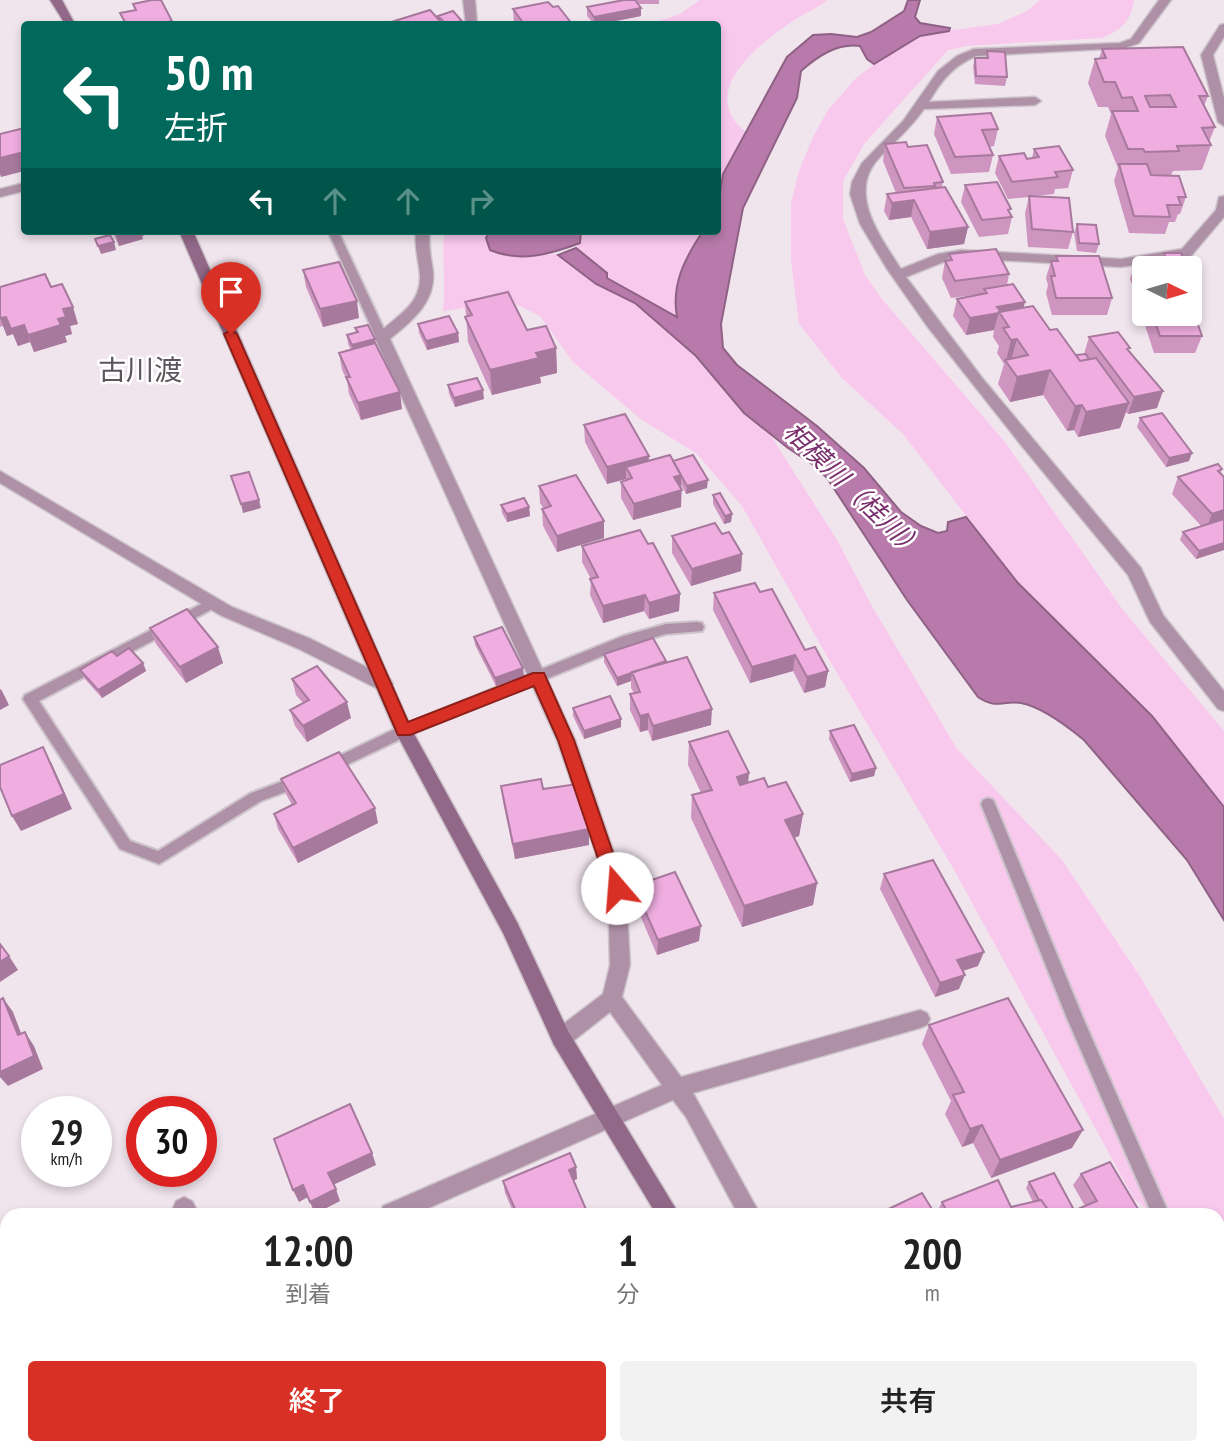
<!DOCTYPE html>
<html lang="ja">
<meta charset="utf-8">
<style>
body{margin:0;font-family:"PT Sans Narrow","Noto Sans JP",sans-serif;background:#f2f2f2;color:#222;height:100vh;display:flex;flex-direction:column;font-size:26px;white-space:nowrap}
*{box-sizing:border-box;margin:0}
p{font-size:23px;color:#767676}
.icon{flex:none;width:38px;height:38px;fill:none;stroke:currentColor;stroke-width:2;stroke-linecap:round;stroke-linejoin:round}
.map{position:relative;flex:1;overflow:hidden}
.panel{position:absolute;left:0px;top:1208px;width:1225px;height:247px;display:flex;flex-direction:column;background:#fff;border-radius:21px 21px 0 0;box-shadow:0 4px 10px #0003}
.panel>*{flex:none}
.top-card{position:absolute;left:21px;top:21px;width:700px;height:214px;border-radius:7px;box-shadow:0 4px 10px #0003;background:#00695c;color:#fff;overflow:hidden}
.needle{width:46px;rotate:95deg}
.buttons{position:absolute;left:1132px;top:256px;display:grid;gap:14px}
.buttons a{display:grid;place-items:center;width:70px;height:70px;border-radius:7px;background:#fff;box-shadow:0 4px 10px #0003;font-size:35px}
.speed{position:absolute;left:21px;top:1096px;display:flex;gap:14px;font-size:35px;font-weight:700;text-align:center}
.speed>*{display:grid;place-content:center;width:91px;height:91px;border-radius:50%;background:#fff;box-shadow:0 4px 10px #0003;line-height:1}
.speed small{font-size:18px;font-weight:400}
.speed .limit{border:10px solid #d22;background:#fff;color:#111}
.pin{position:absolute;display:grid;place-items:center;width:60px;height:60px;color:#fff;margin:-72px -30px;border-radius:50% 50% 50% 0;rotate:-45deg;box-shadow:0 0 7px #0007}
.pin .icon{rotate:45deg}
.me{position:absolute;width:77px;margin:-38px;rotate:342deg;stroke-linejoin:round;filter:drop-shadow(0 0 5px #0008)}
.turn{display:flex;align-items:center;gap:24px;height:147px;padding:0 28px;font-size:32px}
.turn .icon{width:91px;height:91px;stroke-width:2.5}
.turn b{display:block;font-size:49px;line-height:60px}
.lanes{display:flex;align-items:center;height:66px;padding:0 28px;background:#0003;justify-content:center;gap:35px;direction:ltr}
.lanes .off{opacity:.35}
.eta{display:flex;justify-content:space-evenly;align-items:center;height:119px;text-align:center}
.eta b{font-size:42px;font-weight:600;line-height:49px}
.button{display:flex;gap:14px;margin-top:auto;padding:14px 28px}
.button a{flex:1;height:80px;border-radius:7px;background:#d93025;color:#fff;font-size:28px;font-weight:600;line-height:80px;text-align:center}
.button a+a{background:#f2f2f2;color:#222}
.map>svg:first-child{display:block}
.green{fill:#f9c8ed}
.water{fill:#b87aab;stroke:#8f6285;stroke-width:2}
.lines{fill:none;stroke-linecap:round;stroke-linejoin:round}
.lane-casing{stroke:#cdc3ca;stroke-width:4}
.street-casing{stroke:#cdc3ca;stroke-width:3}
.secondary-casing{stroke:#cdc3ca;stroke-width:3}
.lane{fill:#ae91a7;fill-rule:evenodd}
.street{fill:#ae91a7;fill-rule:evenodd}
.secondary{fill:#916888;fill-rule:evenodd}
.wall{fill:#ce95c1}
.shaded-wall{fill:#a7799d}
.building{fill:#efade0;stroke:#a7799d;stroke-width:2;fill-rule:evenodd}
.route{fill:#d93025;stroke:#8d1f18;stroke-width:2}
.labels{text-anchor:middle;stroke-width:5;stroke-linejoin:round;paint-order:stroke}
.water-label{font-size:26px;font-style:italic;fill:#7a2f6d;stroke:#fff}
.quarter-label{font-size:28px;fill:#5d535b;stroke:#fff}
</style>
<div class="map">
<svg width="1224" height="1454" viewBox="0 0 1224 1454">
<rect width="100%" height="100%" fill="#f0e4ed"/>
<path class="green" d="M700,0H827C819,7 808,12 799,17C763,40 693,92 747,133L728,165L718,204V24H650L680,14Z
M1040,0H1134C1131,22 1121,30 1102,38L967,46L948,50L864,144L843,181V219L865,275L881,298L1004,441L1123,610L1224,731V807L1152,716L1018,583L903,434L842,378L799,324L791,260V203L799,171L813,137L828,110L856,78L899,46L931,33L998,24L1027,11Z
M444,231H489L486,238L549,255L556,254L596,284L635,303L688,348L744,412L769,433L837,540L873,608L957,749L1062,860L1141,978L1224,1119V1271L1218,1266V1214H1154L1134,1199L953,868L827,656L742,506L696,453L642,420L573,362L540,316L510,301L443,311C446,283 442,258 444,231Z
M581,231H703C686,257 670,286 677,318L607,277V273L576,251Z"/>
<path class="water" d="M908,0H920L915,17L920,23L950,28L949,31L920,36L874,64L867,59L860,46C837,43 818,56 801,71L797,98L743,208L721,324L723,348L737,365L817,426L864,468L901,512L921,526L938,533L947,531L948,522L966,517L1018,583L1152,716L1224,807V920L1187,860L1084,740C1067,726 1042,707 1021,703C1002,700 997,710 978,697L907,600L827,478L815,466L788,448L744,413L696,356L635,303L596,284L558,255L576,248L607,273V278L677,317C671,284 685,258 703,231H718V204L723,174L787,57L813,35L831,34L857,37L871,32L904,11Z
M489,231H581L580,243C551,254 520,263 490,250L486,238Z"/>
<g class="lines">
<defs>
<path id="lane" d="M328,231H338L388,338L386,341L382,342L376,338Z
M213,598L218,600L220,603L218,606L39,701L130,841L158,851L251,793L299,775L304,777L306,781L304,785L261,801L159,864L120,849L23,699L25,695Z
M697,622L702,623L704,627L702,631L666,634L632,644L409,735L332,772H322L320,768L322,764L399,727L623,636L666,624Z
M988,798L993,800L995,804L1083,1018L1169,1214H1152L1067,1018L981,804L983,800Z"/>
<path id="street" d="M463,0H475L477,24H466Z
M1159,0H1171L1139,43L1125,48L976,56C953,66 941,81 929,102L1035,97L1041,101L1035,105L924,109C911,128 895,141 880,157C846,192 880,236 901,269L938,254L961,250L1121,259L1182,249L1216,210L1219,197L1224,196V217L1191,256L1186,257L1121,267L961,258L946,261L906,277L983,379L1141,568L1163,615L1224,691V711L1218,709L1150,622L1128,575L1021,445L927,326L887,269L860,224L850,194L852,182L862,163L903,121L938,71L957,56L974,49L1120,43L1131,39Z
M1224,24V37L1213,55L1224,98V126L1218,122L1201,55L1220,25Z
M24,183V191L0,197V189Z
M416,231H430C428,245 431,257 433,271C436,302 412,321 390,339L575,740L626,888L630,965L622,997L681,1077L920,1010L927,1013L930,1019L927,1025L920,1028L693,1093L760,1214H738L686,1117L673,1100L415,1214H380L383,1206L662,1085L610,1012L568,1045L561,1047L554,1045L551,1038L554,1031L603,994L610,965L608,888L557,740L375,338C392,317 421,308 420,276C419,261 414,247 416,231Z
M0,471L232,607L311,639L390,679L393,684L390,689H378L299,649L220,615L0,483Z
M184,1197L192,1201L199,1214H176L173,1208L176,1201Z
M1224,1289V1312L1218,1314V1291Z
M1042,1447H1071L1068,1454H1039Z"/>
<path id="secondary" d="M50,0H62L75,24H65Z
M179,231H193L412,730L517,922L568,1031L679,1214H656L554,1045L503,933L395,731Z
M797,1447H822L825,1454H800Z"/>
</defs>
<use href="#lane" class="lane-casing"/>
<use href="#street" class="street-casing"/>
<use href="#secondary" class="secondary-casing"/>
<use href="#lane" class="lane"/>
<use href="#street" class="street"/>
<use href="#secondary" class="secondary"/>
</g>
<path class="wall" d="M624,0H659V4H638L641,16L600,24H594L587,16V7Z
M553,7L572,24H514L513,9Z
M1102,49L1208,96L1204,106L1215,127L1209,142L1211,145L1202,170L1173,171L1171,175L1186,197L1180,214H1178L1175,222H1169L1165,234L1129,233L1114,181L1118,168L1105,136L1111,114L1108,107H1098L1088,83L1095,59H1099Z
M987,51L1007,77L1005,86L975,84L973,66L975,58H986Z
M937,117L998,129L994,146L989,147L993,155L989,172L951,174L934,134Z
M885,144L908,147L943,182L942,187L968,227L964,244L927,249L911,217L889,220L884,211L887,194L896,193L883,161Z
M1034,149L1073,170L1068,188L1055,189L1054,194L1035,196L1073,232L1068,249L1028,247L1025,213L1029,197L1008,199L995,173L999,156L1032,158Z
M965,185L1010,214L1012,217L1008,234L979,237L961,202Z
M1077,224L1099,244L1096,253L1077,251L1074,233Z
M112,231H146L147,234L142,236L143,239L119,246Z
M1164,253L1187,268H1144V313H1190L1202,336L1195,353H1154L1130,279L1135,262H1161Z
M949,254L1009,274L1007,285L1024,307L1076,355L1084,354L1089,337L1129,352L1157,408L1128,414L1126,412L1120,428L1078,437L1074,430L1067,431L1043,395L1010,402L998,384L1004,364L997,353L999,346L993,337L994,330L966,335L953,316L957,299L981,294L951,298L942,278L945,261H948Z
M1056,256L1112,298L1107,315H1052L1046,293L1048,285L1046,278L1051,261H1055Z
M303,270L359,318L323,327L306,287Z
M0,287H51L78,324L70,326L72,334L65,336L67,342L34,352L30,342L18,346L13,334L7,336L3,326L0,327Z
M465,302L527,330L556,348L557,373L540,377L541,383L492,395L468,342Z
M418,324L458,333L459,342L427,350L419,333Z
M355,328L376,344L402,409L361,420L349,394L347,380L342,370L339,353L351,350L348,344L347,335L356,333Z
M448,385L484,399L455,407L449,394Z
M1140,418L1189,461L1166,467L1137,427Z
M584,425L649,456L648,461H673L707,488L686,494L681,484L682,490L681,507L633,520L621,498V482L626,480V479L607,484L585,442Z
M1222,469L1221,473L1224,550L1196,559L1180,540L1183,532L1201,526L1172,494L1178,477Z
M539,486L604,521V538L557,552L543,526L542,509H544L540,503Z
M713,495L732,514L731,522L724,524L713,504Z
M501,505L529,507L530,516L507,522L502,513Z
M722,534L742,554L741,571L691,586L672,553V536Z
M648,544L680,594L679,611L649,619L644,611L603,623L590,595L591,579L582,562V546Z
M760,592L805,650L828,671L825,687L804,693L793,671L750,683L713,610L714,593Z
M150,628L223,663L186,683L156,644Z
M474,637L524,676L496,686L475,645Z
M604,654L666,661L711,725L652,741L648,730L640,732L630,710V694L634,693L631,688V681L617,686L604,662Z
M117,656L143,663L146,671L102,698L84,678L80,670Z
M292,679L351,718L307,742L295,726L290,710L303,703L296,695Z
M573,708L621,727L584,739L573,716Z
M830,731L876,768L874,776L850,782L829,739Z
M689,742L748,782L768,787L803,814L799,836L794,838L817,883L813,905L742,927L691,818L692,795L701,793L688,765Z
M281,779L378,823L298,863L278,829L274,814L292,805L286,794Z
M501,786L543,789L589,829V845L515,859L503,802Z
M884,874L978,966L963,971L959,989L935,997L880,889Z
M634,886L699,941L657,955L634,901Z
M929,1025L1072,1148L991,1178L973,1143L962,1147L945,1114L951,1101L922,1044Z
M576,1167L577,1179L573,1180L588,1214H514L505,1193L503,1181Z
M1081,1174L1141,1214H1076L1080,1208L1085,1206L1073,1185Z
M1029,1182L1074,1210L1071,1214H936L942,1202L1011,1207L1033,1202L1026,1188Z
M1224,1349V1454H1216L1211,1447H1218V1353Z
M853,1447H946L950,1454H857Z
M975,1447H1018L1010,1454H979Z
M1083,1447H1163L1168,1454H1076Z"/>
<path class="shaded-wall" d="M641,8V16L600,24H594V17Z
M462,21L463,24H449Z
M24,152V171L1,177L0,174V158Z
M914,200L911,217L889,220L892,203Z
M968,227L964,244L927,249L930,232Z
M115,231H146L147,234L142,236L143,239L119,246Z
M114,242L116,250L101,254L98,246Z
M357,301L359,318L323,327L320,309Z
M1025,302L1021,319L999,312L994,330L966,335L970,318L997,307Z
M73,307L78,324L70,326L72,334L65,336L67,342L34,352L28,335L58,319L63,309Z
M6,317L13,334L7,336L0,318Z
M24,325L30,342L18,346L11,329Z
M458,333L459,342L427,350L426,341Z
M375,339L376,348L353,354L352,345Z
M1017,339L1010,364L1006,361L1011,340Z
M556,348L557,373L540,377L541,383L492,395L490,370L536,353Z
M1050,370L1043,395L1010,402L1017,377Z
M483,390L484,399L455,407L454,398Z
M1163,391L1157,408L1128,414L1134,397Z
M400,392L402,409L361,420L358,403Z
M1129,403L1120,428L1078,437L1086,412Z
M1082,405L1074,430L1067,431L1075,406Z
M1192,453L1189,461L1166,467L1169,458Z
M649,456L648,473L626,467V479L607,484V467Z
M681,475V507L633,520L634,504L674,477Z
M708,480L707,488L686,494L687,486Z
M259,500L261,508L243,513L241,504Z
M529,507L530,516L507,522V514Z
M1224,510V524L1205,531L1212,514Z
M732,514L731,522L724,524L725,516Z
M604,521V538L557,552V536Z
M1224,543V550L1196,559L1199,551Z
M742,554L741,571L691,586L692,569Z
M680,594L679,611L649,619V603Z
M645,595L644,611L603,623V606Z
M218,647L223,663L186,683L180,667Z
M795,655L793,671L750,683L752,667Z
M143,663L146,671L102,698L98,690Z
M523,668L524,676L496,686L495,678Z
M828,671L825,687L804,693L807,677Z
M632,673L631,681L617,686V678Z
M1,689L9,705L0,710V690Z
M347,702L351,718L307,742L303,726Z
M712,709L711,725L652,741L653,726Z
M648,714V730L640,732V716Z
M621,719V727L584,739V731Z
M51,762L72,809L21,831L12,816Z
M876,768L874,776L850,782L852,774Z
M749,773L747,796L734,800L737,777Z
M375,808L378,823L298,863L293,848Z
M803,814L799,836L781,842L785,820Z
M589,829V845L515,859L513,844Z
M817,883L813,905L742,927L744,906Z
M701,926L699,941L657,955L658,940Z
M984,952L978,966L952,974L957,960Z
M9,956L18,970L0,982V962Z
M965,975L959,989L935,997L940,983Z
M3,998L13,1012L27,1049L18,1035Z
M25,1032L34,1046L43,1069L8,1086L0,1077V1070Z
M982,1125L973,1143L962,1147L970,1129Z
M1083,1130L1072,1148L991,1178L1000,1160Z
M372,1153L376,1165L333,1185L328,1173Z
M576,1167L577,1179L569,1182V1170Z
M303,1185L308,1197L299,1202L293,1190Z
M336,1189L340,1201L315,1214L310,1202Z
M325,1447H347L333,1454L312,1453Z
M522,1447H530L518,1454H510Z
M1015,1447H1018L1010,1454H1002Z"/>
<path class="building" d="M152,0H161L172,21L159,24H126L120,13L136,10L133,4Z
M624,0H635L641,8L594,17L587,7Z
M548,2L553,7L558,6L572,24H524L513,9Z
M430,10L441,22L430,24H389L388,23Z
M453,11L462,21L446,24L438,16Z
M1183,47L1208,96H1199L1215,127L1202,128L1211,145L1177,146L1179,151L1145,152L1143,149H1128L1112,111H1138L1132,97L1122,98L1115,82H1104L1095,59L1106,58L1102,49ZM1170,95L1176,107H1150L1145,96Z
M987,51L1005,52L1007,77L976,76L975,58H988Z
M991,113L998,129L982,130L993,155L955,157L937,117Z
M24,128V152L0,158V134Z
M906,142L908,147L927,145L943,182L934,183L935,186L904,188L885,144Z
M1059,146L1073,170L1055,172L1058,177L1012,182L999,156L1024,153L1027,159L1039,157L1034,149Z
M1119,164H1147L1151,175L1179,176L1186,197H1178L1181,205H1167L1170,217L1134,216Z
M997,182L1011,209L1008,210L1012,217L982,220L965,185Z
M945,187L968,227L930,232L914,200L892,203L887,194Z
M1029,196L1069,198L1073,232L1032,229Z
M1077,224L1096,225L1099,244L1079,243Z
M110,235L114,242L98,246L95,239Z
M996,249L1009,274L955,281L945,261L952,260L949,254Z
M1164,253H1181L1187,268H1144V290L1135,262H1167Z
M1056,256H1099L1112,298H1056L1051,276H1055L1051,261H1058Z
M339,262L357,301L320,309L303,270Z
M45,274L51,287L62,284L73,307L63,309L66,317L58,319L61,325L28,335L24,325L11,329L6,317L0,318V287Z
M1013,284L1025,302L997,307L1001,312L999,313L970,318L957,299L987,293L984,289Z
M508,292L527,330L546,326L556,348L536,353L539,358L490,370L465,317L472,315L465,302Z
M1190,303L1202,336H1160L1152,313H1190Z
M1033,306L1050,330L1057,329L1080,361L1096,358L1129,403L1086,412L1082,405L1075,406L1050,370L1017,377L1005,360L1028,355L1017,339L1011,340L1003,328L1009,327L999,312Z
M449,316L458,333L426,341L418,324Z
M368,325L375,339L352,345L347,335L358,332L355,328Z
M1118,332L1130,348L1127,349L1163,391L1134,397L1089,337Z
M375,343L400,392L358,403L346,377H350L339,353Z
M1086,354L1089,359L1080,361L1076,355Z
M477,378L483,390L454,398L448,385Z
M1162,413L1192,453L1169,458L1140,418Z
M625,414L649,456L607,467L584,425Z
M670,455L681,475L674,477L682,490L634,504L621,482L632,478L626,467Z
M693,455L708,480L687,486L673,461Z
M1218,464L1222,469L1218,471L1224,477V510L1212,514L1178,477Z
M249,472L259,500L241,504L231,476Z
M576,475L604,521L557,536L542,509L551,506L539,486Z
M720,493L732,514L725,516L713,495Z
M524,498L529,507L507,514L501,505Z
M1224,519V543L1199,551L1183,532Z
M715,523L722,534L729,532L742,554L692,569L672,536Z
M640,530L648,544L653,543L680,594L649,603L645,595L603,606L590,579L598,577L582,546Z
M755,583L760,592L772,589L805,650L815,647L828,671L807,677L795,655L752,667L714,593Z
M187,609L218,647L180,667L150,628Z
M502,627L523,668L495,678L474,637Z
M653,638L666,661L617,678L604,654Z
M129,648L143,663L98,690L80,670L112,651L117,656Z
M687,657L712,709L653,726L648,714L640,716L630,694L640,692L632,672Z
M317,666L347,702L303,726L290,710L309,700L292,679Z
M610,696L621,719L584,731L573,708Z
M854,725L876,768L852,774L830,731Z
M728,731L749,773L737,777L740,785L764,778L768,787L786,782L803,814L785,820L817,883L744,906L692,795L712,790L689,742Z
M43,747L64,794L12,816L0,787V765Z
M339,752L375,808L293,848L274,814L296,803L281,779Z
M541,779L543,789L577,784L589,829L513,844L501,786Z
M933,860L984,952L957,960L965,975L940,983L884,874Z
M675,872L701,926L658,940L634,886Z
M0,944L9,956L0,962Z
M3,998L18,1035L25,1032L34,1056L0,1072V1000Z
M1008,998L1083,1130L1000,1160L982,1125L970,1129L953,1095L964,1092L929,1025Z
M350,1104L372,1153L328,1173L336,1189L310,1202L303,1185L293,1190L274,1139Z
M570,1153L576,1167L569,1170L588,1214H517L503,1181Z
M1110,1162L1141,1214H1083L1080,1208L1097,1201L1081,1174Z
M1054,1173L1074,1210L1063,1214H1051L1041,1200H1039L1029,1182Z
M998,1180L1011,1207L1041,1200L1051,1214H948L942,1202Z
M922,1193L935,1214H878Z
M487,1210L489,1214H476Z
M1224,1349V1442L1218,1433V1416L1221,1415L1218,1410V1353Z
M310,1447H325L312,1453Z
M476,1447H522L510,1454H479Z
M862,1447H945L950,1454H866Z
M987,1447H1015L1002,1454H991Z
M1085,1447H1163L1168,1454H1089Z"/>
<path class="route" d="M231,330L237,334L408,722L533,673H544L574,740L625,888L623,893L617,895L611,893L608,888L558,740L534,686L410,735H398L224,334Z"/>
<g class="labels">
<g class="water-label">
<text transform="translate(854 490) rotate(44)" y="9">相模川（桂川）</text>
</g>
<g class="quarter-label">
<text x="140" y="380">古川渡</text>
</g>
</g>
</svg>
<div class="buttons">
<a><svg class="needle" viewBox="-14 -14 28 28"><path d="M0-13l5 13h-10z" fill="#e53935"/><path d="M0 13l5-13h-10z" fill="#767676"/></svg></a>
</div>
<div class="speed"><div>29<small>km/h</small></div><div class="limit">30</div></div>
<div class="pin" style="left:231px;top:334px;background:#d93025"><svg class="icon" aria-label="arrive" viewBox="0 0 24 24"><path d="M6 21V4h12l-3 4 3 4H6"/></svg></div>
<svg class="me" style="left:617px;top:888px" viewBox="-20 -20 40 40"><circle r="19" fill="#fff"/><path d="M0-13L10 11 0 6-10 11z" fill="#d93025"/></svg>
<div class="top-card">
<div class="turn"><svg class="icon" aria-label="left" viewBox="0 0 24 24"><path d="M17 20v-9H6M10 6l-5 5 5 5"/></svg><div><b>50 m</b>左折</div></div>
<div class="lanes"><svg class="icon" aria-label="left" viewBox="0 0 24 24"><path d="M17 20v-9H6M10 6l-5 5 5 5"/></svg><svg class="icon off" aria-label="ahead" viewBox="0 0 24 24"><path d="M12 20V5M6 11l6-6 6 6"/></svg><svg class="icon off" aria-label="ahead" viewBox="0 0 24 24"><path d="M12 20V5M6 11l6-6 6 6"/></svg><svg class="icon off" aria-label="right" viewBox="0 0 24 24"><path d="M7 20v-9h11M14 6l5 5-5 5"/></svg></div>
</div>
<section class="panel">
<div class="eta">
<div><b>12:00</b><p>到着</p></div>
<div><b>1</b><p>分</p></div>
<div><b>200</b><p>m</p></div>
</div>
<div class="button"><a>終了</a><a>共有</a></div>
</section>
</div>
